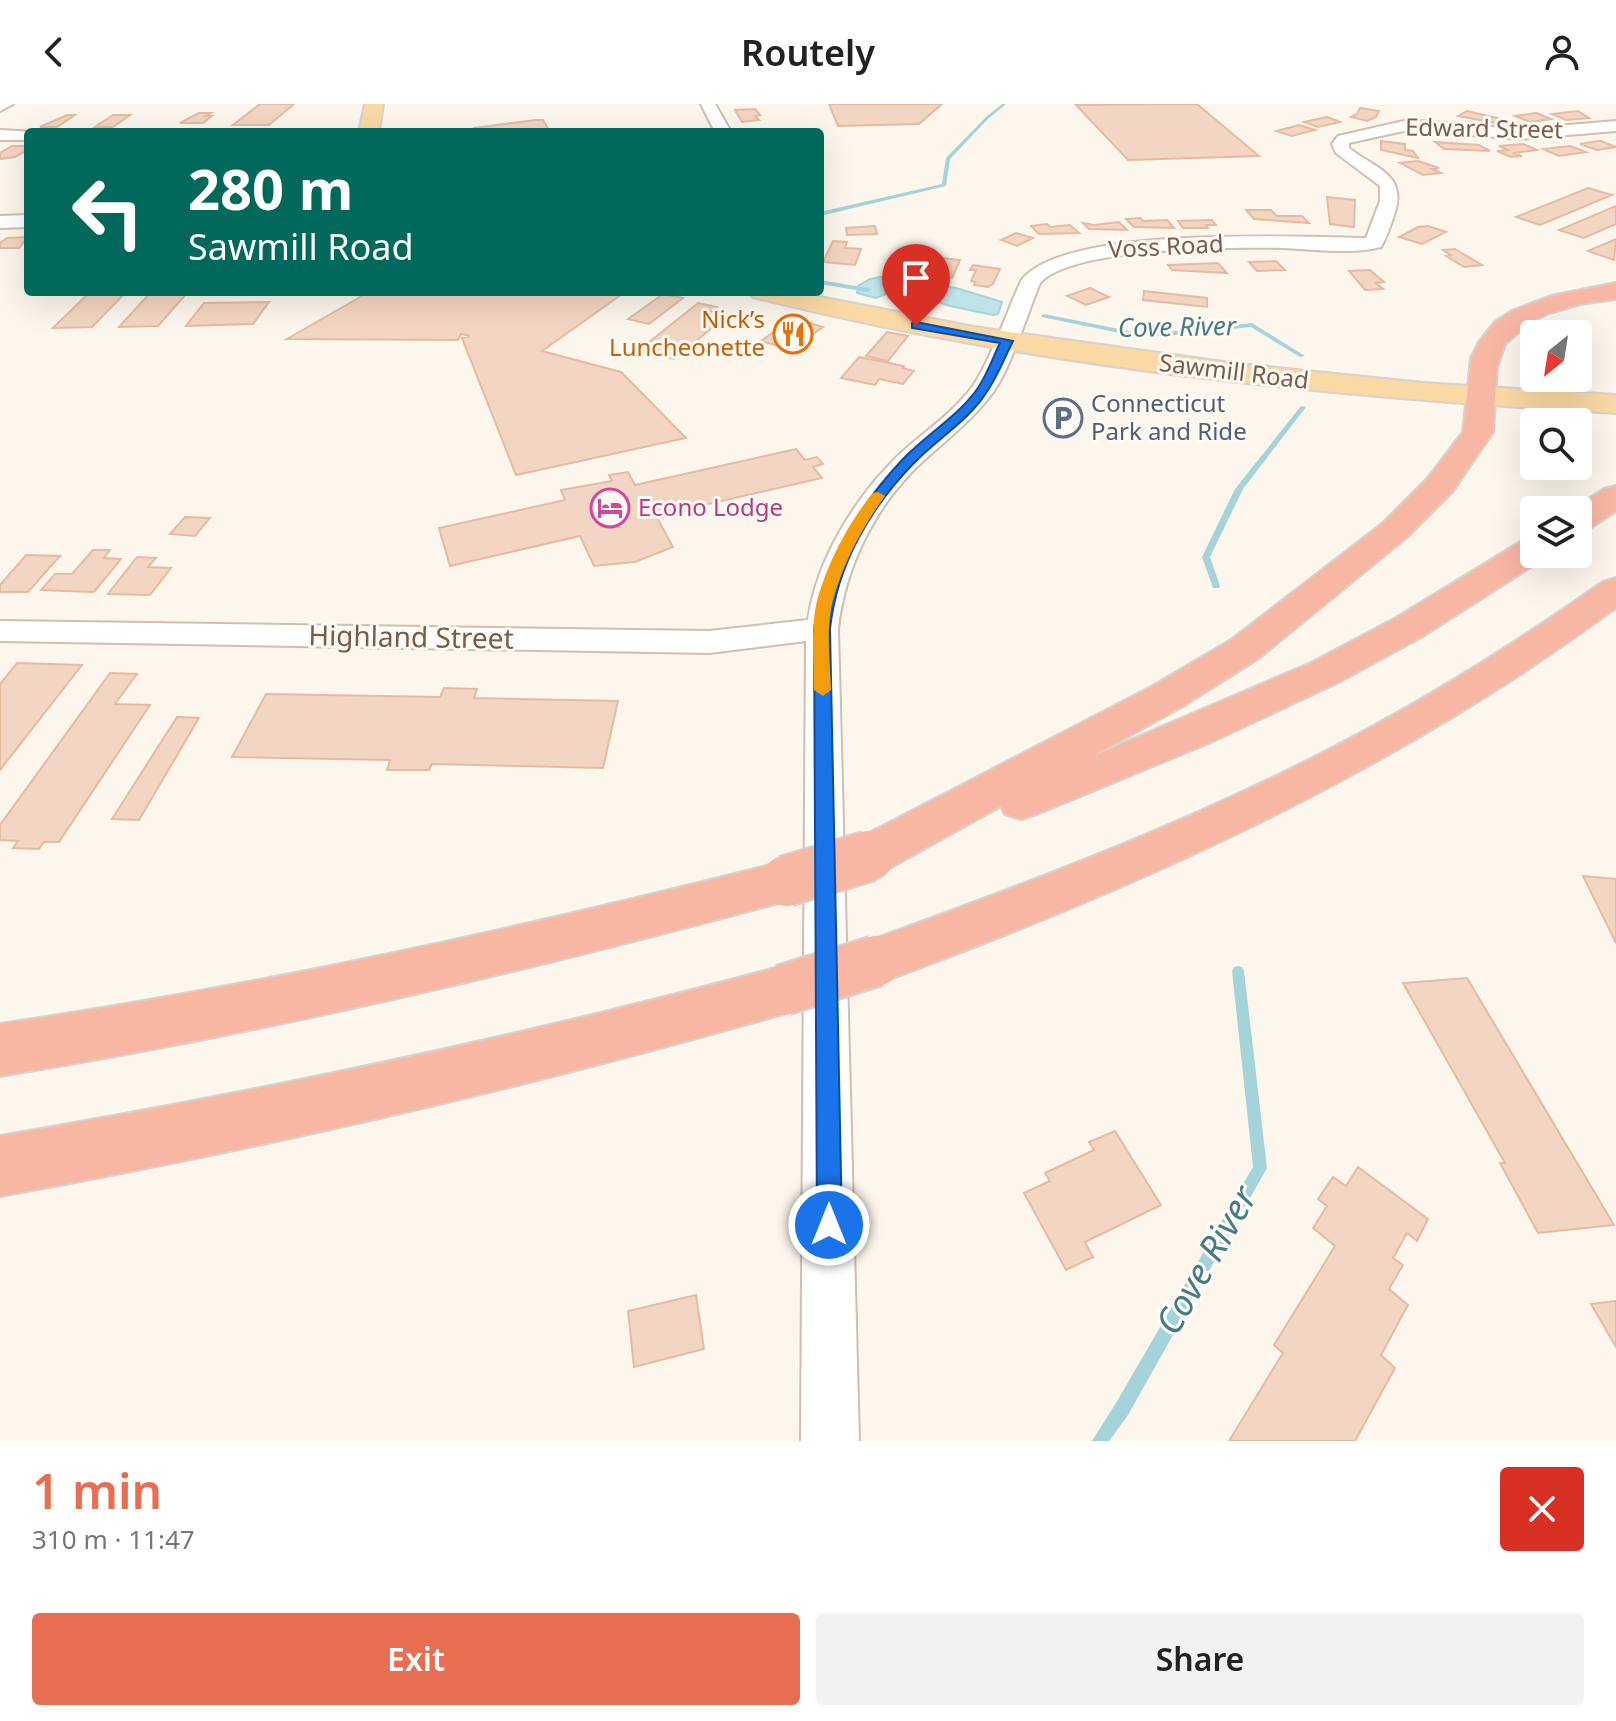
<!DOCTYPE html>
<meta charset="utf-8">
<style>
body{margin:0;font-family:"Noto Sans",sans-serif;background:#f2f2f2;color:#222;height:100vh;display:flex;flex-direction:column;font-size:30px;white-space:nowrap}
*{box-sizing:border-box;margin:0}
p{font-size:26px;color:#767676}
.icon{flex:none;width:44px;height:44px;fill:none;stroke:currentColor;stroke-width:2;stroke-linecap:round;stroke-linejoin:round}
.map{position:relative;height:1337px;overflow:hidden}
.drawer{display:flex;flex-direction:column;background:#fff;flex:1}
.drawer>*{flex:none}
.top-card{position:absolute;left:24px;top:24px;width:800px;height:168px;border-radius:8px;box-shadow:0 8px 32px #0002;background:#00695c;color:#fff;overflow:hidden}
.needle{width:52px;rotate:210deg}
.buttons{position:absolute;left:1520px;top:216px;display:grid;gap:16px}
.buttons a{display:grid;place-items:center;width:72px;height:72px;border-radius:8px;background:#fff;box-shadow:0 8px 32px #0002;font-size:40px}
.pin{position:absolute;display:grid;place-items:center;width:68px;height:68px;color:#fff;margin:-82px -34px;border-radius:50% 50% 50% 0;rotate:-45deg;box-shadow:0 0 8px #0007}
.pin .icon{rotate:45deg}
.me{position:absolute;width:88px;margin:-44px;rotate:0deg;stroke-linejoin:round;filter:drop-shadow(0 0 6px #0008)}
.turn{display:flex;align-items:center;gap:28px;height:168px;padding:0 32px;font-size:36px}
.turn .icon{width:104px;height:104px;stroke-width:2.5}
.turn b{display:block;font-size:56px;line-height:68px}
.round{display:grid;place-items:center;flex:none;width:84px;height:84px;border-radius:8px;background:#f2f2f2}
.summary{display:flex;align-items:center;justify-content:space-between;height:136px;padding:0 32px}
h1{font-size:48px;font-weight:600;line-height:60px;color:#e76f51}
.primary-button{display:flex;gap:16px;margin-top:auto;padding:16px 32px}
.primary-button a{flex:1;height:92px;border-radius:8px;background:#e76f51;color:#fff;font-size:32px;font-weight:600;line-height:92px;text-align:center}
.primary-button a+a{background:#f2f2f2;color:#222}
header{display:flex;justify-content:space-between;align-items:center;height:104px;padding:0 32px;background:#fff;font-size:36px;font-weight:600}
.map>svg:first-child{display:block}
.water{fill:#bfe3e8;stroke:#a5d3da;stroke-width:2}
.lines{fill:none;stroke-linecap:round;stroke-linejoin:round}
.stream{fill:#a5d3da;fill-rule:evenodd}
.building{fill:#f3d5c3;stroke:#e6bba3;stroke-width:2}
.minor-casing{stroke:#d1beb0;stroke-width:4}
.major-casing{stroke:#dad1cd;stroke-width:4}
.highway-casing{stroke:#dad1cd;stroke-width:4}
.minor{fill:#fff;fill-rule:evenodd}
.major{fill:#fbd9a5;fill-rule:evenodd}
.highway{fill:#f7b7a3;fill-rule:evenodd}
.highway-bridge-casing{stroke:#dad1cd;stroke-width:54;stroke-linecap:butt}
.highway-bridge{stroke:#f7b7a3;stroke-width:50}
.route{fill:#1a73e8;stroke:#114b97;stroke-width:2}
.slow{fill:#f59e0b}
.labels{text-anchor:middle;stroke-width:6;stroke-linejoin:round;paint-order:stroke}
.far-street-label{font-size:24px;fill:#7a5c4d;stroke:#fffaf3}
.far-food-label{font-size:24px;fill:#c56008;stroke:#fffaf3;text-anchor:end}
.far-service-label{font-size:24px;fill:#4e5e75;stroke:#fffaf3;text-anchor:start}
.far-hotel-label{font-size:24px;fill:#b23c85;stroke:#fffaf3;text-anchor:start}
.far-water-label{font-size:26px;font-style:italic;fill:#437c86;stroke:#fffaf3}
.street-label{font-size:28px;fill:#7a5c4d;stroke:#fffaf3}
.near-water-label{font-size:36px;font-style:italic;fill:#437c86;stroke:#fffaf3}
</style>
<header><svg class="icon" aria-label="back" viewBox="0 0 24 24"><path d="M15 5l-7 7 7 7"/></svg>Routely<svg class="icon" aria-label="person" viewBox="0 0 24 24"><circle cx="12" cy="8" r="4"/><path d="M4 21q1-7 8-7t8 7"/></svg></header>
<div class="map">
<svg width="1616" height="1337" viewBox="0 0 1616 1337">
<rect width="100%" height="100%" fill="#fdf6ec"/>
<path class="water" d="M886,172L956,184L1002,198L998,210L993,211L950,202L910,189H888L876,194L857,189L858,182L870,175Z"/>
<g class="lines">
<path class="stream" d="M1002,0H1006L988,15L950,55L946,82L820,112V108L942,80L946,54L986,13Z
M820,176L868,184L871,186L868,188L820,180Z
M1044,210L1129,227L1166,228L1252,219L1305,252L1300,253L1251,223L1166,232L1129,231L1042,213L1041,212Z
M1301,302L1306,303L1243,385L1210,453L1220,482L1219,484H1213L1202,453L1235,385Z
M1238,862L1242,863L1244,867L1267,1064L1128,1311L1109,1337H1092L1116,1299L1253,1063L1232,867L1234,863Z"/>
</g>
<path class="building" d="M260,0H294L269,21H233Z
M829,0H942L919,20L838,22Z
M1197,0L1259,52L1128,56L1076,1Z
M1360,4L1379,7L1376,13L1367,17L1351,13L1357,10Z
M755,5L760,11L755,12L759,16L742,18L735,6Z
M1467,7L1519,19L1512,22L1458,12Z
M1578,7L1589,14L1566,16L1552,10Z
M199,9H211L206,12H212L203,19H180Z
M1536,9L1551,15L1530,18L1515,12Z
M67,11H75L57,23H40Z
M113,11H130L113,23H95Z
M1327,13L1340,18L1318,23L1304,18Z
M536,16H543L549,26L476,28L474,24Z
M1299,21L1315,26L1292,32L1276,27Z
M1381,37L1405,40V46L1413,47L1418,54L1381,46Z
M1598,37H1601L1616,43L1597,46L1580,40Z
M1435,38L1479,41L1490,47L1444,45Z
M1523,40L1537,46L1513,49L1522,52L1511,53L1497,47L1508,46L1499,42Z
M12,42H28V46L15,53L0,55V49Z
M1570,42L1586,48L1559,52L1543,45Z
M1418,57L1439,64L1432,65L1441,69L1423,71L1400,59Z
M1588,84L1612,91L1540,121L1516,113Z
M1327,93L1355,96L1354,123L1330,120Z
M1616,102V120L1584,134L1559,126Z
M1246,106H1271L1277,112H1302L1309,119L1254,115Z
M1140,114L1143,117L1167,116L1174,124L1134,123L1126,115Z
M1212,116L1216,121H1206L1208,124H1183L1178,117Z
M1119,118L1127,126L1089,125L1083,119L1094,121Z
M1047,120L1050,123L1070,121L1079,129L1039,130L1031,122Z
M875,122L877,130L847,131L846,124Z
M1428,122L1446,128L1422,140L1399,133L1418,123Z
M1016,129L1033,134L1017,142L1001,136Z
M28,133L19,144H0V139L7,134Z
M1616,135L1614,156L1588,147Z
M833,137L847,138L845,144L861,145L855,161L823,158Z
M1455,145L1482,161L1464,163L1446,152L1451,151L1443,146Z
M942,154L960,156L952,174L912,168L916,161L937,163Z
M1276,157L1285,166L1257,167L1249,158Z
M1218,159L1227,169L1172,166L1168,161Z
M973,161L1000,165L993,180L988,183L974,181L975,178L971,177L976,166H970Z
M1370,166L1384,178L1376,179L1383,185L1365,186L1349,167Z
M1090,184L1109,193L1086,201L1067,192Z
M1144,187L1207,194V203L1143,196Z
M90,188H126L92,223L53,224Z
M151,188H188L158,222L119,223Z
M369,188H625L542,247L621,268L686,334L516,371L462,234L470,232L461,230L458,236L287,235Z
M663,190L683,194L649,220L628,215Z
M269,198L253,220L186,222L204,199Z
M698,199L717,203L712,207L728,211L674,255L638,247Z
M793,214L823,223L791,246L761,237Z
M887,228L908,232L888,257L866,252Z
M859,253L904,262L903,264L914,267L903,280L879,275L875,281L841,274Z
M796,345L805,356L817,353L823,360L813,363L822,374L656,412L673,443L635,458L594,462L580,432L450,462L439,424L565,396L561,386L612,377L609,371L628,368L635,381Z
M185,413L210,414L195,432L170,430Z
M93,446H110L104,454L121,455L94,488L41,486L55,470H72Z
M26,451L60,452L28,488H0V481Z
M137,453L156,454L148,463L171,464L150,491L108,490Z
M17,559L82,561L0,666V580Z
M110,569L137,570L115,600L150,601L59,738H44L39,745L13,744L18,737L0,736V721Z
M444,584L477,585L474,594L618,597L603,664L432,660L429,666H387L390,656L232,653L266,590L440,593Z
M177,613L199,614L139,716L112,715Z
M1583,772L1616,775V839Z
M1467,874L1614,1121L1538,1129L1500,1059H1505L1403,879Z
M1115,1027L1161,1101L1085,1138L1093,1153L1066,1166L1024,1089L1050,1077L1045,1069L1094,1046L1089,1038Z
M1358,1063L1428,1115L1417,1137L1407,1129L1393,1154L1403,1161L1389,1185L1408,1201L1381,1251L1395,1264L1355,1337H1229L1283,1249L1274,1241L1335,1142L1313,1124L1327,1102L1318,1095L1333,1073L1346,1082Z
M696,1191L704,1245L634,1263L628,1207Z
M1616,1197V1243L1591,1200Z"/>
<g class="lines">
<defs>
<path id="minor" d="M0,0H13L0,7Z
M701,0H715L731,28H715Z
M1408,16L1520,25L1616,17V27L1520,35L1408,26L1349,39V44C1374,64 1407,70 1395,108C1391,120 1387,133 1381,143C1350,151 1313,145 1282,144C1232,143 1072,143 1040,179C1028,208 1009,269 991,291C971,317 945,337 921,359C875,402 845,463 838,525L859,1337H801L806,537L709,549L0,537V517L709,527L808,516C817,454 856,392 901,349C924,328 950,311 969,287C987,266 1008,205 1021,177C1061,121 1297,133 1366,134L1380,97V82L1336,49L1332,40L1338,32Z
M0,26L34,28H28V36H0Z
M28,111V123L0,124V112Z"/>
<path id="major" d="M365,0H383L379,28H359Z
M749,188H794L974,223L1230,259L1423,279L1616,291V309C1327,293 1034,263 753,193Z"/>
<path id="highway" d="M1616,179V195L1580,200L1549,209L1530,218L1505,240L1497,263L1493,328L1452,388L1407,433L1259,554L1183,602L1091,653L1311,559L1396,514L1522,437L1534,434V450H1548L1546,453L1423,532L1339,578L1211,638L1037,710L1021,715L1005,710L1001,702L886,766L869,771L852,766L845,752L852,738L1153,582L1231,536L1383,419L1428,374L1463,328L1471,254L1479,238L1495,218L1512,207L1551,192Z
M1616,382V407L1590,424L1578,427V406H1572L1604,385Z
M1616,474V504L1610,508C1387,672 1135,785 876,880L858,873L850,857L858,841C1035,777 1212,711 1377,620C1456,577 1530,529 1603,478Z
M786,757L803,763L810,777L803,791L786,797C526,867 266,929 0,972V920C265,881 526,823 786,757Z
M783,862L802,869L809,886L802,903L783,910C525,984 264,1044 0,1092V1032C264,987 525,932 783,862Z"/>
</defs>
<use href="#minor" class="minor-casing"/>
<use href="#major" class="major-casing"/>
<use href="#highway" class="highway-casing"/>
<use href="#minor" class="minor"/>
<use href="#major" class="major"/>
<use href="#highway" class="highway"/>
<defs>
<path id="highway-bridge" d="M786,777L869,752
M783,886L876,857"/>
</defs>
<use href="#highway-bridge" class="highway-bridge-casing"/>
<use href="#highway-bridge" class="highway-bridge"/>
</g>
<path class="route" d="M916,218L1013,237C1005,253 998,271 988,286C970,316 938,334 914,359C870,404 837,461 830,525L842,1121L838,1130L829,1134L820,1130L817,1121L814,525C823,458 858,403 903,355C926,331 955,314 975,288C986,274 992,255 1000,239L912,224V219Z"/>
<path class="slow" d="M878,388L885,392C863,422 845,456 834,492C825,521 830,556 831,586L823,592L814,586C814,556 810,522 818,493C829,456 849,418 873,389Z"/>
<defs>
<symbol id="restaurant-ring" viewBox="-11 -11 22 22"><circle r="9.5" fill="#fffaf3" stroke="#e8710a" stroke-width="1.5"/><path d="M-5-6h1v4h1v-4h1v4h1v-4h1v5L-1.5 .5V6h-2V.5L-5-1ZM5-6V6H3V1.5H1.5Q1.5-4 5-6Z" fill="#e8710a"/></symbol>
<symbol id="parking-ring" viewBox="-11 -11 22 22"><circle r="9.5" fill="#fffaf3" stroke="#5c6f8a" stroke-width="1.5"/><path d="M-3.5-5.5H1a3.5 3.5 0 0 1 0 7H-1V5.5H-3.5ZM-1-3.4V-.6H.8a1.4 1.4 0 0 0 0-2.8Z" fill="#5c6f8a"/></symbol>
<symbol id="hotel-ring" viewBox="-11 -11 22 22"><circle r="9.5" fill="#fffaf3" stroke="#d1479c" stroke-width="1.5"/><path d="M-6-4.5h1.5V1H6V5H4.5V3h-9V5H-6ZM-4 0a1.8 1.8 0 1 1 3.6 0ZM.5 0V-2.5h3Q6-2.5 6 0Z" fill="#d1479c"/></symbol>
</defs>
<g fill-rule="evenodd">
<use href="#restaurant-ring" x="771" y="208" width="44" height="44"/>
<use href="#parking-ring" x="1041" y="292" width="44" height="44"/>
<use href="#hotel-ring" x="588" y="382" width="44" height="44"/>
</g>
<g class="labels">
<g class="far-street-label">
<text transform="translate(1484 25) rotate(1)" y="8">Edward Street</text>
<text transform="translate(1166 143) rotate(-3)" y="8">Voss Road</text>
<text transform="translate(1234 268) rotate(7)" y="8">Sawmill Road</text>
</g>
<g class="far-food-label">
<text x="765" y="224">Nick’s<tspan x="765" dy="28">Luncheonette</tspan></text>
</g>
<g class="far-service-label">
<text x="1091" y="308">Connecticut<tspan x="1091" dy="28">Park and Ride</tspan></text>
</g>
<g class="far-hotel-label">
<text x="638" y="412">Econo Lodge</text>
</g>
<g class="far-water-label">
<text transform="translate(1177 223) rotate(-1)" y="9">Cove River</text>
</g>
<g class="street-label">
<text transform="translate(411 533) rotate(1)" y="10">Highland Street</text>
</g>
<g class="near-water-label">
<text transform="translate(1206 1156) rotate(-60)" y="13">Cove River</text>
</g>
</g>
</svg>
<div class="buttons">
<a><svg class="needle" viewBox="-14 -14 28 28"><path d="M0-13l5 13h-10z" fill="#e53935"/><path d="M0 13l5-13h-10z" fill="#767676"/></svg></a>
<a><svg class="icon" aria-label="search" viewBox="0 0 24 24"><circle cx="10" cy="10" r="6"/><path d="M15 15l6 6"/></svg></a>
<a><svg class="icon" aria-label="layers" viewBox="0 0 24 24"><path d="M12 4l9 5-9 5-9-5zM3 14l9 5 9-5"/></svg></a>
</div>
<div class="pin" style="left:916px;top:222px;background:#d93025"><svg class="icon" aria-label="arrive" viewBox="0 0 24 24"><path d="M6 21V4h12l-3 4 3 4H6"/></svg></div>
<svg class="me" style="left:829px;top:1121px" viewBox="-20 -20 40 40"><circle r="17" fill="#1a73e8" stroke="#fff" stroke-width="3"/><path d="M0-11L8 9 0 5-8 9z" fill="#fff"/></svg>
<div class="top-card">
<div class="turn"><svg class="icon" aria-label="left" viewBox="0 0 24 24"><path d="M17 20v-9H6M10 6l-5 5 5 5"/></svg><div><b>280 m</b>Sawmill Road</div></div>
</div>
</div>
<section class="drawer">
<div class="summary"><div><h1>1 min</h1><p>310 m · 11:47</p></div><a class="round" style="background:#d93025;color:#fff"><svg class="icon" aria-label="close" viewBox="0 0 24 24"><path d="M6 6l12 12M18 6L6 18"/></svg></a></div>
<div class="primary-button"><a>Exit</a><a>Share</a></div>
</section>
